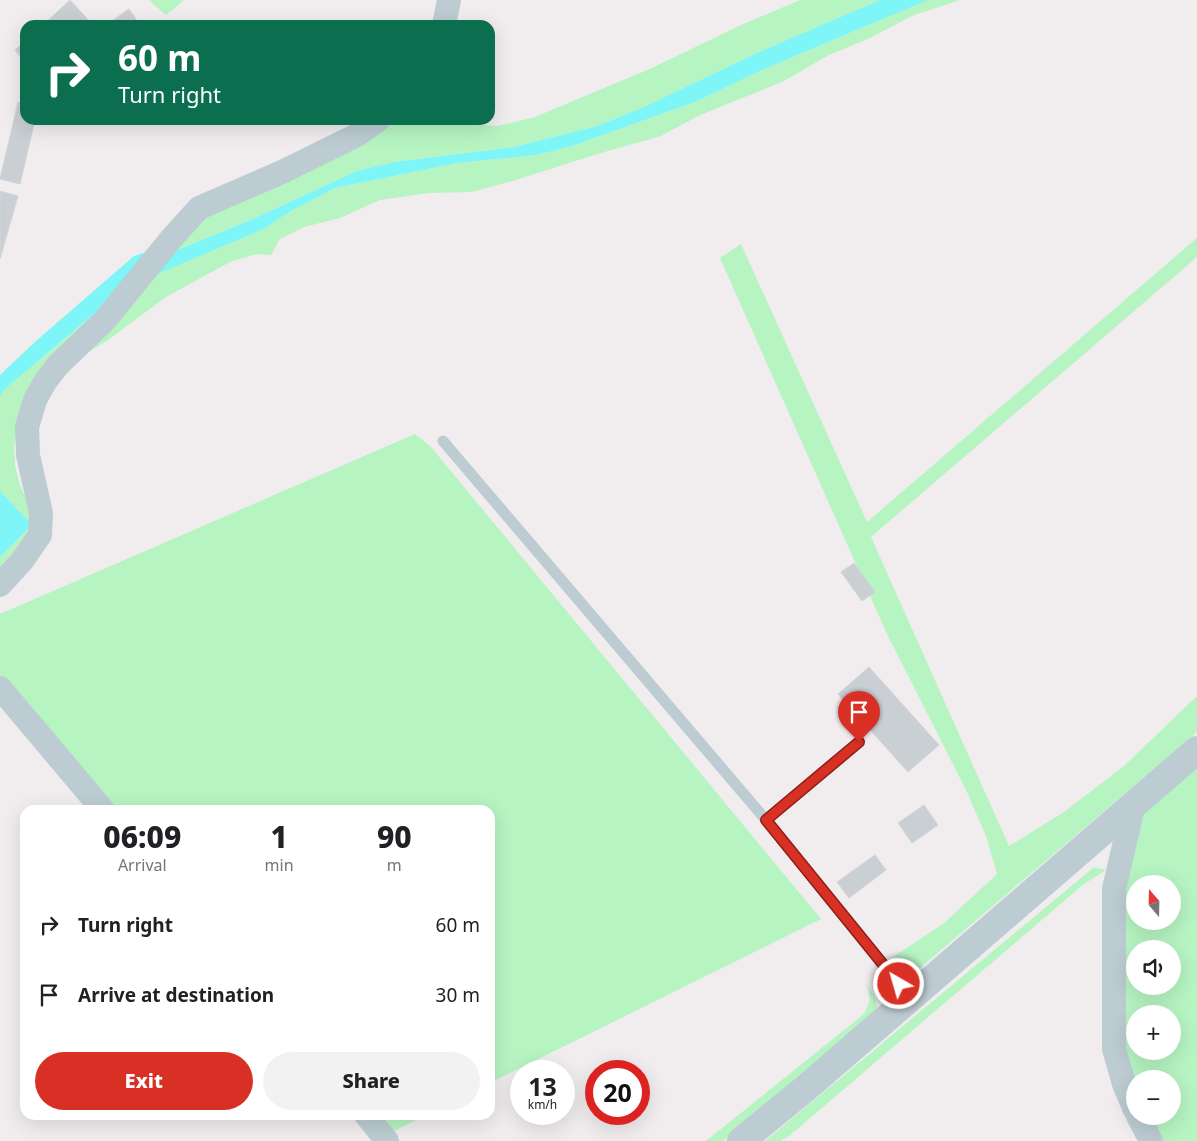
<!DOCTYPE html>
<meta charset="utf-8">
<style>
body{margin:0;font-family:"Noto Sans",sans-serif;background:#f2f2f2;color:#202124;height:100vh;display:flex;flex-direction:column;font-size:19px;white-space:nowrap}
*{box-sizing:border-box;margin:0}
p{font-size:16px;color:#757577}
.icon{flex:none;width:28px;height:28px;fill:none;stroke:currentColor;stroke-width:2;stroke-linecap:round;stroke-linejoin:round}
.map{position:relative;flex:1;overflow:hidden}
.sheet{position:absolute;left:20px;top:805px;width:475px;height:315px;display:flex;flex-direction:column;background:#fff;border-radius:15px;box-shadow:0 5px 20px #0002}
.sheet>*{flex:none}
.hud{position:absolute;left:20px;top:20px;width:475px;height:105px;border-radius:15px;box-shadow:0 5px 20px #0002;background:#0b6e4f;color:#fff;overflow:hidden}
.needle{width:32px;rotate:340deg}
.buttons{position:absolute;left:1126px;top:875px;display:grid;gap:10px}
.buttons a{display:grid;place-items:center;width:55px;height:55px;border-radius:50%;background:#fff;box-shadow:0 5px 20px #0002;font-size:25px}
.speed{position:absolute;left:510px;top:1060px;display:flex;gap:10px;font-size:25px;font-weight:700;text-align:center}
.speed>*{display:grid;place-content:center;width:65px;height:65px;border-radius:50%;background:#fff;box-shadow:0 5px 20px #0002;line-height:1}
.speed small{font-size:12px;font-weight:400}
.speed .limit{border:8px solid #d22;background:#fff;color:#111}
.pin{position:absolute;display:grid;place-items:center;width:42px;height:42px;color:#fff;margin:-51px -21px;border-radius:50% 50% 50% 0;rotate:-45deg;box-shadow:0 0 5px #0007}
.pin .icon{rotate:45deg}
.me{position:absolute;width:55px;margin:-28px;rotate:322deg;stroke-linejoin:round;filter:drop-shadow(0 0 4px #0008)}
.turn{display:flex;align-items:center;gap:18px;height:105px;padding:0 15px;font-size:22px}
.turn .icon{width:65px;height:65px;stroke-width:2.5}
.turn b{display:block;font-size:35px;line-height:42px}
.eta{display:flex;justify-content:space-evenly;align-items:center;height:85px;text-align:center}
.eta b{font-size:30px;font-weight:800;line-height:35px}
.action{display:flex;gap:10px;margin-top:auto;padding:10px 15px}
.action a{flex:1;height:58px;border-radius:30px;background:#d93025;color:#fff;font-size:20px;font-weight:800;line-height:58px;text-align:center}
.action a+a{background:#f2f2f2;color:#202124}
ul{padding:0;list-style:none}
li{display:flex;align-items:center;gap:15px;height:70px;padding:0 15px}
li div{flex:1}
li b{display:block;font-size:19px}
li em{font-style:normal}
.map>svg:first-child{display:block}
.green{fill:#b6f4c2;fill-rule:evenodd}
.water{fill:#7ef5f6}
.building{fill:#c9cfd3;stroke:#d1d5da}
.lines{fill:none;stroke-linecap:round;stroke-linejoin:round}
.service{stroke:#bcccd2;stroke-width:11}
.minor{stroke:#bcccd2;stroke-width:24}
.tertiary{stroke:#bcccd2;stroke-width:28}
.route-casing{stroke:#8d1f18;stroke-width:12}
.route{stroke:#d93025;stroke-width:9}
</style>
<div class="map">
<svg width="1197" height="1141" viewBox="0 0 1197 1141">
<rect width="100%" height="100%" fill="#f1edee"/>
<path class="green" d="M149,0H184L166,15Z
M800,0H880L759,52L644,107L597,126L514,147L394,162L357,171L255,218L168,254L204,211L369,139L395,120H431L452,123L498,126L535,117L652,68L739,26Z
M928,0H960L914,15L868,39L829,55L784,81L698,116L661,136L594,155L513,181L471,192L429,193L380,200L340,218L304,227L280,239L271,255L257,254L232,261L166,297L108,340L62,368L144,282L162,272L262,230L291,211L335,188L457,163L537,155L572,146L695,102L762,70Z
M1197,238V257L871,537L1009,846L1064,812L1124,766L1197,696V732L919,969L893,957L943,924L997,874L986,836L967,792L887,634L720,258L741,244L867,522Z
M99,310L20,413L14,446L15,466L20,485L27,501L34,531L0,568V557L32,525L0,491V396L4,390Z
M415,434L431,447L821,919L490,1083V810H112L0,679V614Z
M1197,762V1141H1160L1146,1116H1172V1079H1135V1088L1124,1059L1122,879L1137,813ZM1135,884H1172V921H1135ZM1135,949H1172V986H1135ZM1135,1014H1172V1051H1135Z
M1094,867L1106,870L1084,884L789,1136L780,1141H765Z
M867,984C873,994 878,1002 878,1014L723,1141H706L864,1014L870,1000Z
M374,1115H427L394,1131V1138Z"/>
<path class="water" d="M880,0H928L762,70L695,102L572,146L537,155L457,163L335,188L291,211L262,230L162,272L144,282L122,290L4,390L0,396V375L36,341L134,256L143,253L168,254L255,218L357,171L394,162L514,147L597,126L644,107L759,52Z
M0,491L32,525L0,557Z"/>
<path class="building" d="M70,0L93,25H43Z
M129,9L138,22L134,25H106Z
M25,41V62L15,50Z
M18,102L25,104V120H35L20,184L0,179Z
M0,191L18,196L0,259Z
M854,563L875,592L862,601L841,572Z
M869,667L939,745L908,772L838,694Z
M924,805L938,825L912,843L898,823Z
M875,855L886,870L849,898L837,882Z"/>
<g class="lines">
<path class="service" d="M443,441L766,820L909,997
M766,820L859,742"/>
<path class="minor" d="M444,25L449,0
M0,585L22,561L40,535L41,513L28,455L27,427L35,400L45,382L58,365L105,320L171,239L199,208L282,172L357,135L378,120
M0,688L103,810
M1134,803L1114,889V1049L1124,1084L1135,1110
M366,1115L387,1141
M1138,1116L1151,1141"/>
<path class="tertiary" d="M741,1141L806,1088L1197,750"/>
</g>
<g class="lines">
<defs>
<path id="route" d="M859,742L766,820L899,984"/>
</defs>
<use href="#route" class="route-casing"/>
<use href="#route" class="route"/>
</g>
</svg>
<div class="buttons">
<a><svg class="needle" viewBox="-14 -14 28 28"><path d="M0-13l5 13h-10z" fill="#e53935"/><path d="M0 13l5-13h-10z" fill="#757577"/></svg></a>
<a><svg class="icon" aria-label="sound" viewBox="0 0 24 24"><path d="M4 9h4l5-4v14l-5-4H4zM17 9q2 3 0 6"/></svg></a>
<a>+</a>
<a>−</a>
</div>
<div class="speed"><div>13<small>km/h</small></div><div class="limit">20</div></div>
<div class="pin" style="left:859px;top:742px;background:#d93025"><svg class="icon" aria-label="arrive" viewBox="0 0 24 24"><path d="M6 21V4h12l-3 4 3 4H6"/></svg></div>
<svg class="me" style="left:899px;top:984px" viewBox="-20 -20 40 40"><circle r="17" fill="#d93025" stroke="#fff" stroke-width="3"/><path d="M0-11L8 9 0 5-8 9z" fill="#fff"/></svg>
<div class="hud">
<div class="turn"><svg class="icon" aria-label="right" viewBox="0 0 24 24"><path d="M7 20v-9h11M14 6l5 5-5 5"/></svg><div><b>60 m</b>Turn right</div></div>
</div>
<section class="sheet">
<div class="eta">
<div><b>06:09</b><p>Arrival</p></div>
<div><b>1</b><p>min</p></div>
<div><b>90</b><p>m</p></div>
</div>
<ul>
<li><svg class="icon" aria-label="right" viewBox="0 0 24 24"><path d="M7 20v-9h11M14 6l5 5-5 5"/></svg><div><b>Turn right</b></div><em>60 m</em></li>
<li><svg class="icon" aria-label="arrive" viewBox="0 0 24 24"><path d="M6 21V4h12l-3 4 3 4H6"/></svg><div><b>Arrive at destination</b></div><em>30 m</em></li>
</ul>
<div class="action"><a>Exit</a><a>Share</a></div>
</section>
</div>
